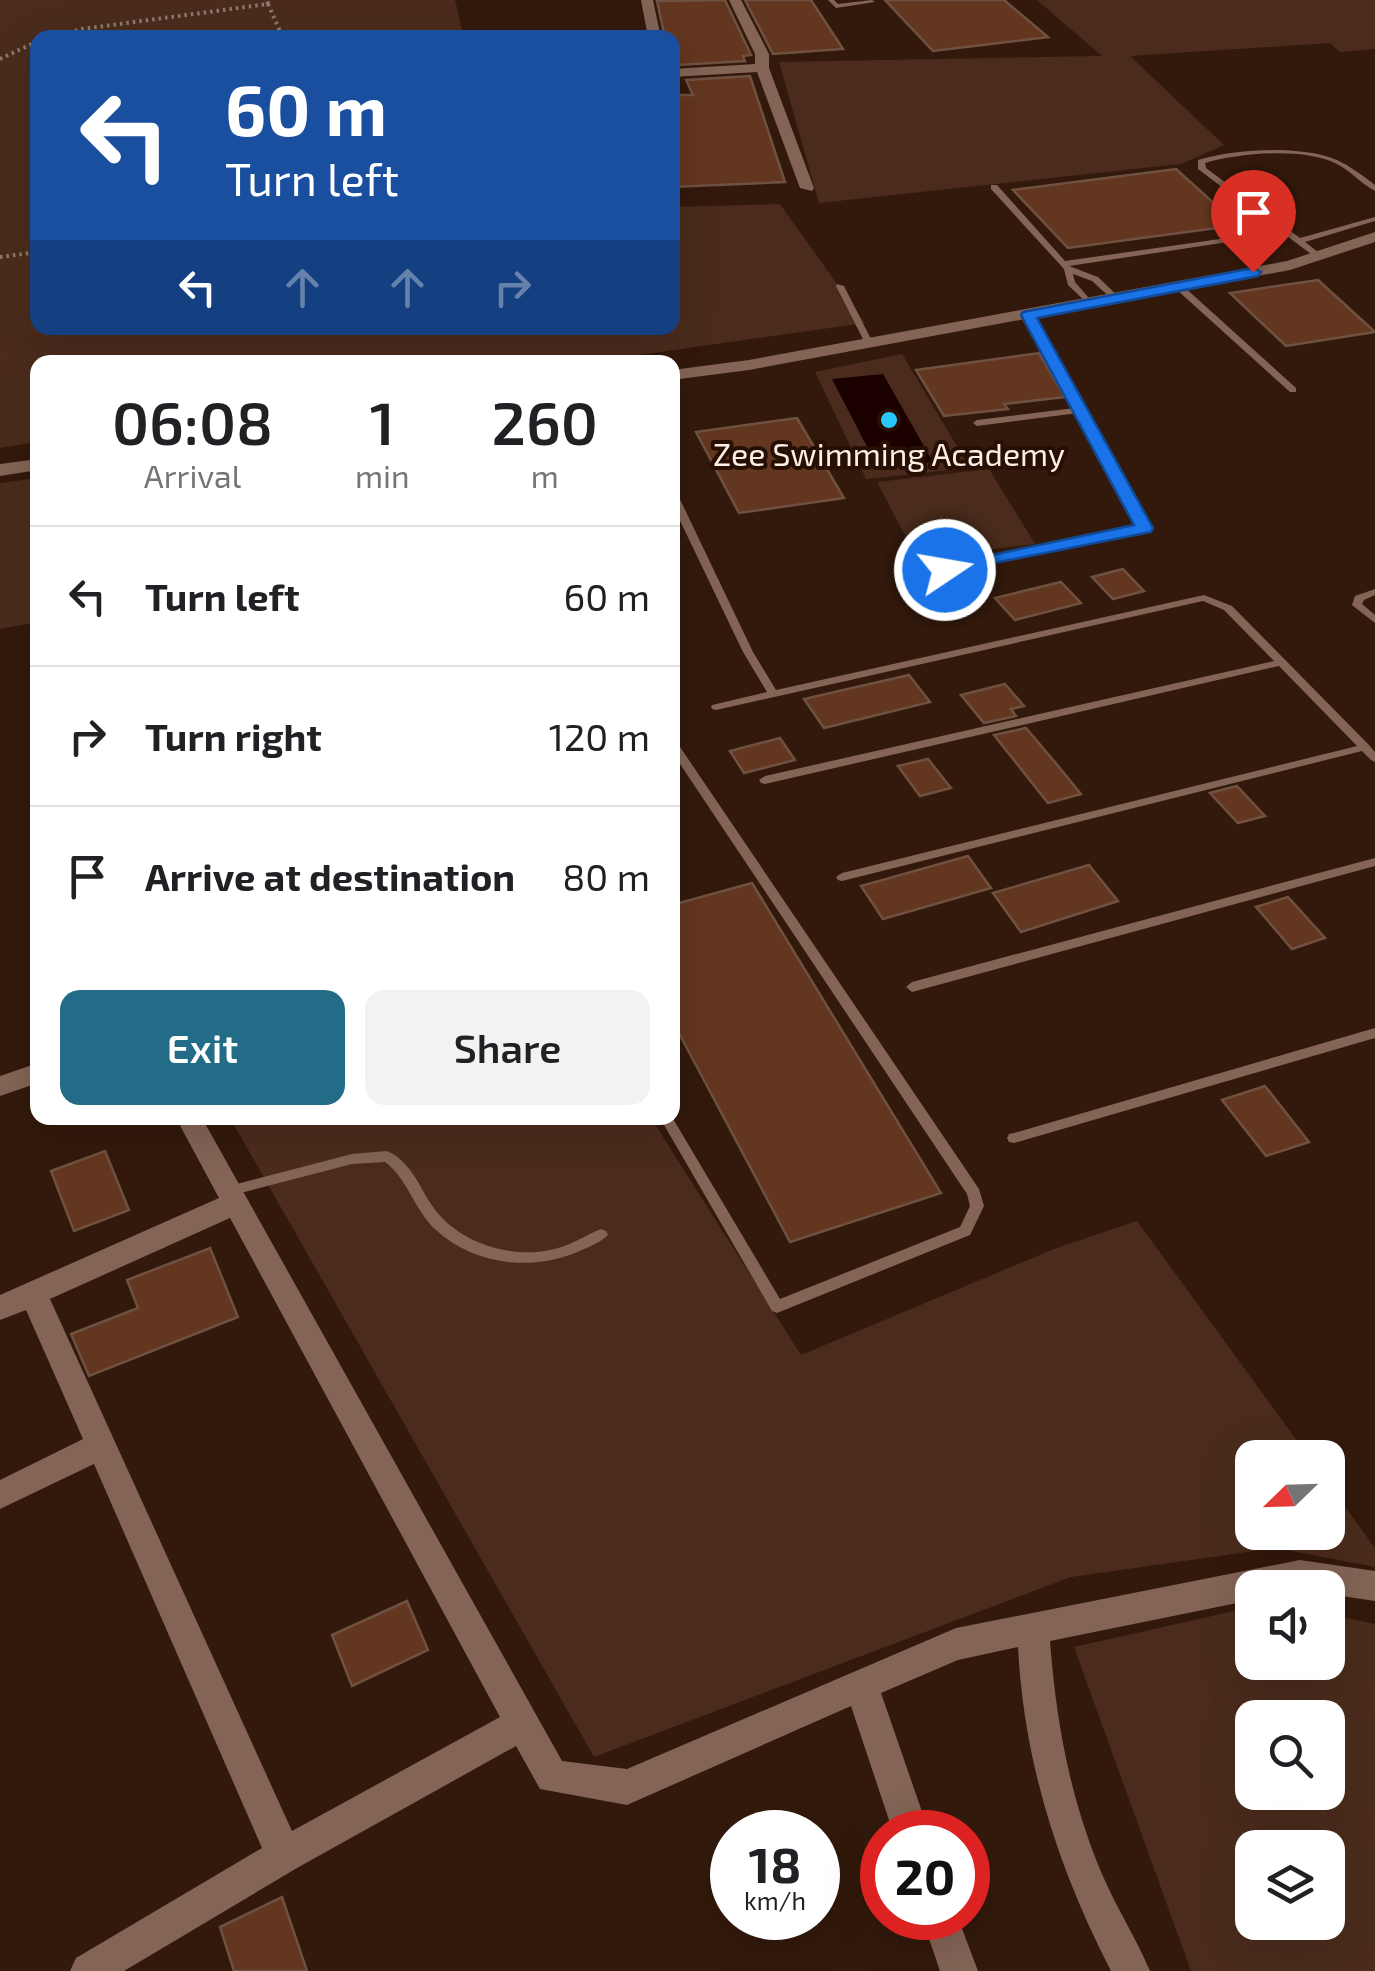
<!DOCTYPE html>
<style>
body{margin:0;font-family:"Exo 2",sans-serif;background:#f2f2f2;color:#202124;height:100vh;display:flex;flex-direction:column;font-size:38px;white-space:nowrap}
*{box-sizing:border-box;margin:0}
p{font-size:32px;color:#757577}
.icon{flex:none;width:55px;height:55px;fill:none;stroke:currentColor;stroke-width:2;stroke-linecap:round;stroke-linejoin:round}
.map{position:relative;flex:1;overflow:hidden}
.drawer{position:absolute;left:30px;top:355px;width:650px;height:770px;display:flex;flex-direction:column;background:#fff;border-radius:20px;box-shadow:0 10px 40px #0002}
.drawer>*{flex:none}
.banner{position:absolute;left:30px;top:30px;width:650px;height:305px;border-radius:20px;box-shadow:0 10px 40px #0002;background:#1a4fa0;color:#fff;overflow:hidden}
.needle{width:65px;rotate:247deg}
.tools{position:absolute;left:1235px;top:1440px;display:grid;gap:20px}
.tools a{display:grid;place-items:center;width:110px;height:110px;border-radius:20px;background:#fff;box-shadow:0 10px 40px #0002;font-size:50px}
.speed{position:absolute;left:710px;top:1810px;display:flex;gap:20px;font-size:50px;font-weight:700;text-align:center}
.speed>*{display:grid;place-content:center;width:130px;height:130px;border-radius:50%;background:#fff;box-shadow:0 10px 40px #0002;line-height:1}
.speed small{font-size:25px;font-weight:400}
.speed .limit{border:15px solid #d22;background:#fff;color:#111}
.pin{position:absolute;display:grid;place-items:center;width:85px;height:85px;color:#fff;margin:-102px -42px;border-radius:50% 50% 50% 0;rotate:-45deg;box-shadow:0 0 10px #0007}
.pin .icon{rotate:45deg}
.me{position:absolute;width:110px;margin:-55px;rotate:78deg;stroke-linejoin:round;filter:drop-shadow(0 0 8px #0008)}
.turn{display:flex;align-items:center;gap:35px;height:210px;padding:0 30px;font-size:45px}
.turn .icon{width:130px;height:130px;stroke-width:2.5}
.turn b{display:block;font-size:70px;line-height:85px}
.lanes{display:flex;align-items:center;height:95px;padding:0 30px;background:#0003;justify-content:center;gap:50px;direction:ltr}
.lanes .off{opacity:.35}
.eta{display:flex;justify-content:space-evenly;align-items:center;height:170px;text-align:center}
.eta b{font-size:60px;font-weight:600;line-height:70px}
.cta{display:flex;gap:20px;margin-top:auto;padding:20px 30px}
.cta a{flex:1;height:115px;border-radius:20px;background:#236c87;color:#fff;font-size:40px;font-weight:600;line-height:115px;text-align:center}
.cta a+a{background:#f2f2f2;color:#202124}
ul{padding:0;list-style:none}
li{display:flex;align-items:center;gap:30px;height:140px;padding:0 30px;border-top:2px solid #e0e0e0}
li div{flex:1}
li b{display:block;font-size:38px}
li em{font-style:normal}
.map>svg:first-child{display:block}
.green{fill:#4b2c1c;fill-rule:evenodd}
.water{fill:#1a0100}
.building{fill:#63361f;stroke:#6f5142;stroke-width:2.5}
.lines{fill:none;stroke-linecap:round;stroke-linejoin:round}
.path{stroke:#8d796e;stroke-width:4;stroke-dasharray:2.5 4;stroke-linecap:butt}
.lane{fill:#836455;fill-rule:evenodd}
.street{fill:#836455;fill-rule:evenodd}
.route{fill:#1a73e8;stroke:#114b97;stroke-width:2.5}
.poi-dot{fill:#27c8ff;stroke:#280f03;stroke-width:4}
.labels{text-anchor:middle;stroke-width:8;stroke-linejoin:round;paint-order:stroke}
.far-poi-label{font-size:32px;fill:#fdeee7;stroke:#280f03}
</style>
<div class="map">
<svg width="1375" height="1971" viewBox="0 0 1375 1971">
<rect width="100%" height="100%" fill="#32190b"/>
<path class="green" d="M0,0H455L464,37L38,38V328H672L673,207L780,204L865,323L589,362H38L37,442L0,448Z
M1037,0H1375V49L1340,52L1330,43L1130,56L1224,145L1181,164L819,203L779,62L1102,56Z
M902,354L970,468L866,479L815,372Z
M989,469L1035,544L917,558L877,482Z
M37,478H38L37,645L33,623L0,629V483Z
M230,1118H651L801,1355L1054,1249L1137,1221L1309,1457L1252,1458V1532H1328V1483L1375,1548V1567L1276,1548L1071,1577L594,1757Z
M1252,1607V1662H1328V1614L1375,1624V1971H1191L1074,1647ZM1252,1718H1328V1792H1252ZM1252,1848H1328V1922H1252Z"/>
<path class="water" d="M883,374L933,462L878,468L832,379Z"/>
<path class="building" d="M725,0L751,55L743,56L745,61L678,65L672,53V38H665L657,1Z
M745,0H811L843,49L773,54Z
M885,0H1004L1048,37L933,51Z
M750,76L785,182L672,187V95H693L686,80Z
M1176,169L1238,225L1068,248L1013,190Z
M1318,280L1375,332L1286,346L1230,293Z
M1039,353L1065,397L1004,404L1008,409L944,416L916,370Z
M797,418L844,498L739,513L696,432Z
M1123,569L1144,591L1113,599L1092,577Z
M1061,582L1081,603L1015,620L995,598Z
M909,675L930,702L824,728L804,699Z
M1005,684L1024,706L1011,709L1016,716L984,723L961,695Z
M1026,728L1054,761L1081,794L1048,803L994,735Z
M780,738L795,760L744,773L730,751Z
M928,759L951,788L920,796L898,766Z
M1237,786L1265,816L1238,823L1210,793Z
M968,856L991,888L883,919L861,886Z
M1089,865L1118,901L1021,932L993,893Z
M752,883L941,1193L790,1242L672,1020V905Z
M1288,897L1325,938L1292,949L1256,907Z
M1265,1086L1309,1142L1266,1156L1222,1100Z
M105,1151L129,1210L74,1231L51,1171Z
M210,1248L238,1317L89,1376L71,1334L138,1308L127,1280Z
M407,1601L428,1650L352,1686L332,1635Z
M282,1897L307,1971H234L220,1927Z"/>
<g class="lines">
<path class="path" d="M268,4L283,38
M50,38L82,29L268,4L267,0
M0,59L38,41
M0,257L38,252"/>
<path class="lane" d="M828,0H834L838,4L872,0L875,2L836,8Z
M1282,150C1328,153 1339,157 1375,185V191C1361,184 1351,171 1337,164C1304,147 1239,153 1205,163L1206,168L1300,238L1375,217V221L1305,242L1322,255L1315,257L1198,169V160C1226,152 1253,150 1282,150Z
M991,185H997L1065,261L1248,235L1252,237L1248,239L1069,266L1098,277L1121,299L1114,301L1092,281L1073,274L1075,282L1094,304L1090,306L1068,285L1064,269L991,189Z
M837,284L844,286L873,343L872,345L865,343L836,286Z
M1176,285H1182L1296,388V392H1290L1176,289Z
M1025,313L1032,315L1083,407L1088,410L1086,412L1150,528L1145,531L942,572V568L945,567L1139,526L1078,413L977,426L973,423L977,420L1075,408L1024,315Z
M672,490L677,493L753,652L776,690L1204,595L1232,606L1369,745L1375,752V762L1371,760L1362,751L842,881L838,880L836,877L842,873L1357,746L1279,666L765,784L761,783L759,780L765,776L1274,661L1224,610L1203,601L716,710L712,709L711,707L712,705L767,692L743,652L672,504Z
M1375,589V595L1364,600L1362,604L1375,615V623L1352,605L1355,596Z
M672,740L676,741L979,1189L984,1206L970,1235L777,1313L772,1311L660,1118L672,1117L780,1299L960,1227L970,1206L967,1194L672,752Z
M1375,858V866L912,992L906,987L912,982Z
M1375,1028V1038L1014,1143L1009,1142L1007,1138L1009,1134L1014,1133Z
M387,1151C410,1161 418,1184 431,1204C455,1241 507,1259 550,1250C568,1247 584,1236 601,1229L606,1231L608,1235C601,1242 591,1246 582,1250C535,1272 475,1266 436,1230C414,1210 408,1179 385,1162L352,1164L229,1196L224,1195L222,1191L224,1187L229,1186L352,1154Z"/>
<path class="street" d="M641,0H653L661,38L648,37Z
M729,0H741L769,54V68L814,188L812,191L800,188L757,72L672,77V69L755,64V54Z
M1375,232V242L1290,270L749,370L672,380V370L749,360L1287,261Z
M38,459V470L0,476V464Z
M38,1063V1083L0,1096V1076Z
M176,1118H202L562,1761L627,1769L956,1628L1300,1560L1375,1571V1601L1328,1594V1588H1252V1600L1050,1641C1056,1721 1070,1799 1102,1874C1116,1907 1136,1938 1150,1971H1111C1058,1868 1024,1763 1018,1647L958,1660L881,1693L929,1832H893L851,1706L627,1805L540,1789L516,1746L297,1868L124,1971H70L76,1958L262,1848L94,1464L0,1509V1480L83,1439L26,1310L0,1320V1295L219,1198ZM230,1218L500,1717L292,1831L50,1299Z
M922,1918H958L978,1971H940Z"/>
</g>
<path class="route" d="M1253,268L1261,272L1258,276L1037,318L1153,528L1151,532L939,574V566L1134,525L1021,315L1023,312Z"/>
<circle class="poi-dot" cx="889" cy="420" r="10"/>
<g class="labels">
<g class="far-poi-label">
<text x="889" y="466">Zee Swimming Academy</text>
</g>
</g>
</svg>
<div class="tools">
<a><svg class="needle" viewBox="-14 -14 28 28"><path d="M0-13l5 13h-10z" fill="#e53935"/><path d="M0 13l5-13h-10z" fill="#757577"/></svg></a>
<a><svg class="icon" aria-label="sound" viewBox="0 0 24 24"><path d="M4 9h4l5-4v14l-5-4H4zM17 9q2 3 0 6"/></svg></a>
<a><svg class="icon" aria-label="search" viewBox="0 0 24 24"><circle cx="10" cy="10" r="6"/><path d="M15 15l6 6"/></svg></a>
<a><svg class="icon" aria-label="layers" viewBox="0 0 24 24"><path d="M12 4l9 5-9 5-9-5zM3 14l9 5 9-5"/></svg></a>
</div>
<div class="speed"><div>18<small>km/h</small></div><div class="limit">20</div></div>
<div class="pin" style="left:1253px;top:272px;background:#d93025"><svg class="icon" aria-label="arrive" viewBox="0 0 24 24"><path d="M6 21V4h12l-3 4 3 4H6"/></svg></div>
<svg class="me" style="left:945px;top:570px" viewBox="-20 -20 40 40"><circle r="17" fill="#1a73e8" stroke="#fff" stroke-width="3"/><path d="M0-11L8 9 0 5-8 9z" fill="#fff"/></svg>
<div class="banner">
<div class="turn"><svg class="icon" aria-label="left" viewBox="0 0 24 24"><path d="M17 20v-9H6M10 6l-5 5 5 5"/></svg><div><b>60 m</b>Turn left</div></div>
<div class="lanes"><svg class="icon" aria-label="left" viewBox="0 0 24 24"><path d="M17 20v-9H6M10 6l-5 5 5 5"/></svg><svg class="icon off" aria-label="ahead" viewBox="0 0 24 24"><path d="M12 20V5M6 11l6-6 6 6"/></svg><svg class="icon off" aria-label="ahead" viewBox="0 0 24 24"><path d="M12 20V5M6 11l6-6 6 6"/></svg><svg class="icon off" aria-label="right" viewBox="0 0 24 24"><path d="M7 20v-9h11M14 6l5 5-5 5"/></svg></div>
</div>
<section class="drawer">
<div class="eta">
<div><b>06:08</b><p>Arrival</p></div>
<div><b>1</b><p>min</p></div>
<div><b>260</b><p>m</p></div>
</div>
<ul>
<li><svg class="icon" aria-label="left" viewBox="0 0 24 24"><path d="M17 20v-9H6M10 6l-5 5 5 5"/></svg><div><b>Turn left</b></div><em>60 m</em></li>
<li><svg class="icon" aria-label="right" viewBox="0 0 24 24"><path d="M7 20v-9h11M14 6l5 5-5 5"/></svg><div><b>Turn right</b></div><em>120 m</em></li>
<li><svg class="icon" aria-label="arrive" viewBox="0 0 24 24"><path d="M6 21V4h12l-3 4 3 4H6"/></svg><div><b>Arrive at destination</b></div><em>80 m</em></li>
</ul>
<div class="cta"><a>Exit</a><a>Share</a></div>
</section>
</div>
